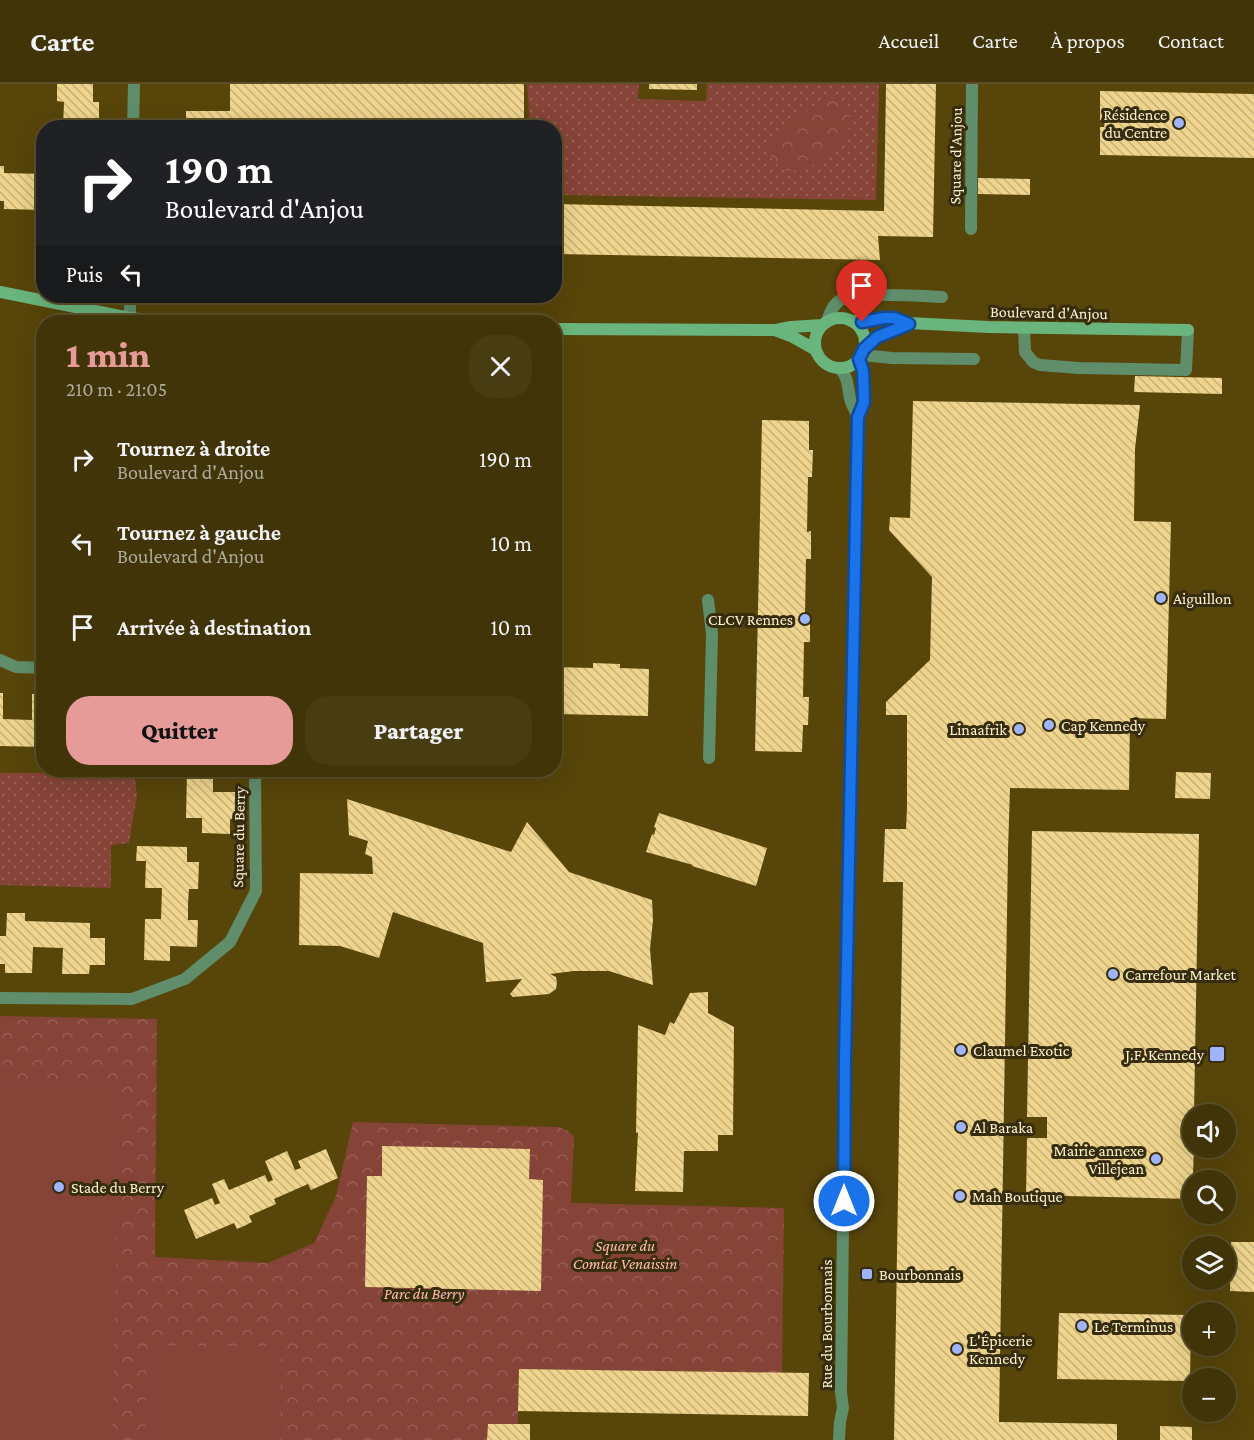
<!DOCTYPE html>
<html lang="fr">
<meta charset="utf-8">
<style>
body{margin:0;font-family:"Crimson Pro",serif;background:#483c12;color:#f1f3f6;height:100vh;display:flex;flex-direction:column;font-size:22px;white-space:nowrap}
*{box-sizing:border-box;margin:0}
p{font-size:20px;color:#aeaa9c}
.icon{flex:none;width:33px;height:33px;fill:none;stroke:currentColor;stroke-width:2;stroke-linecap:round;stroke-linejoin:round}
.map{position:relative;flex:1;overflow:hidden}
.drawer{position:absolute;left:36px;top:231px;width:526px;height:462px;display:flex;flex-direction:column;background:#413408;border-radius:24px;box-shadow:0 6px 24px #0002,0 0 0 2px #5a4f29}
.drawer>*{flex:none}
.guide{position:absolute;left:36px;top:36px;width:526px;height:183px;border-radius:24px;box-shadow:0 6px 24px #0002,0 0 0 2px #5a4f29;background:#202124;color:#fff;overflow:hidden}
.tools{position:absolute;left:1182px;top:1020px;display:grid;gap:12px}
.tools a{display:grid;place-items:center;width:54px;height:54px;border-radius:50%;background:#413408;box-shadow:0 6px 24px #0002,0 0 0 2px #5a4f29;font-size:30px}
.pin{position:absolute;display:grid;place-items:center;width:51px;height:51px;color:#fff;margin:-62px -26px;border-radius:50% 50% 50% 0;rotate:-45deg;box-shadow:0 0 6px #0007}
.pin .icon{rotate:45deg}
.me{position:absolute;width:66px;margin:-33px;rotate:0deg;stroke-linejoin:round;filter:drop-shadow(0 0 4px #0008)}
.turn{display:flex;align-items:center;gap:21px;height:126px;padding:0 30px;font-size:27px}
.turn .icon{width:78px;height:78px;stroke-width:2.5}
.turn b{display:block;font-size:42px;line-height:51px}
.then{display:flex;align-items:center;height:57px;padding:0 30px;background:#0003;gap:12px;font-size:22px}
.round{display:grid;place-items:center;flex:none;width:63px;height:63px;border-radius:24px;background:#483c12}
.overview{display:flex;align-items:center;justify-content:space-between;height:102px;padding:0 30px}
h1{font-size:36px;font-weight:800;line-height:45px;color:#e69b98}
.cta{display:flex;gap:12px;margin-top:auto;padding:12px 30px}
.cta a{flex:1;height:69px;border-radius:24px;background:#e69b98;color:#111;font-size:24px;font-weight:800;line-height:69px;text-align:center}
.cta a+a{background:#483c12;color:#f1f3f6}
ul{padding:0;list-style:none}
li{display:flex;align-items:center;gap:18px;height:84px;padding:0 30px}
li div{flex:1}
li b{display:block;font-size:22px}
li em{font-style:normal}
header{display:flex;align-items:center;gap:36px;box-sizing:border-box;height:84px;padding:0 30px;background:#413408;border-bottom:2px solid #5a4f29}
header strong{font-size:28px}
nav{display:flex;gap:33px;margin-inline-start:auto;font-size:21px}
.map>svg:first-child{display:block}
.grass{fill:url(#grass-dots)}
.forest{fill:url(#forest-crowns)}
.pitch{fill:#864338}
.building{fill:url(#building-back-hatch)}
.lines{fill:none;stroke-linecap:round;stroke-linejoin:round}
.lane{stroke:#608e6b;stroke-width:12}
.street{stroke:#608e6b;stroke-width:12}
.secondary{stroke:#6ab57d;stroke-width:12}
.route-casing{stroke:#114b97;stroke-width:15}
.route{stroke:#1a73e8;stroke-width:10}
.poi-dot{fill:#9eb4fd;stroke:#362c0e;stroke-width:2}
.labels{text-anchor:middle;stroke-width:6;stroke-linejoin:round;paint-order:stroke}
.poi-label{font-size:16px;fill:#fdf1ce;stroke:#362c0e;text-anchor:start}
.street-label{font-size:16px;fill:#fdf1ce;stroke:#362c0e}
.park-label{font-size:16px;font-style:italic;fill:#fdbaad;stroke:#362c0e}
</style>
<header>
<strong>Carte</strong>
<nav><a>Accueil</a><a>Carte</a><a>À propos</a><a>Contact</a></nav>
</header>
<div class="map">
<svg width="1254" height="1356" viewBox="0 0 1254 1356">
<defs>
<pattern id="grass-dots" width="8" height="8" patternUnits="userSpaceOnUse" patternTransform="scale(1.5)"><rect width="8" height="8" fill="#864338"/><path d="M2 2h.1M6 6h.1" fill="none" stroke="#985f54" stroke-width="1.8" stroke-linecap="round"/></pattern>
<pattern id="forest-crowns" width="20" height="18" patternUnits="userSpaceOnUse" patternTransform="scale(1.5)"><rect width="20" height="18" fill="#864338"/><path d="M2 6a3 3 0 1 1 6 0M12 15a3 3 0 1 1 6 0" fill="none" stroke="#985f54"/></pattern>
<pattern id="building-back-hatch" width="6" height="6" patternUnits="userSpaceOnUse" patternTransform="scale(1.5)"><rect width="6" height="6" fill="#eed48c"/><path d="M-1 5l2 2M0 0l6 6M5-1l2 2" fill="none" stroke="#c6b178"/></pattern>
</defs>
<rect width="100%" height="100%" fill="#57450a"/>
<path class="grass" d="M527,0H639L638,15L706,17L707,0H879L876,116L555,111V44L530,43Z
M0,689H134L137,711L129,759L111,761V804L0,801Z"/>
<path class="forest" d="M827,10L851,33C848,58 839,65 819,77C813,81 808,85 801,86C795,87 788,87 782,86L764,64Z
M0,932L157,935L155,1173L268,1179L314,1159L336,1112L353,1038L559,1043L568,1047L574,1052L571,1119L784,1124L782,1289L519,1285L518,1340H488L487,1356H0Z"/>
<path class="pitch" d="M0,998L120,1000L112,1356H0Z
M147,1262H281L280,1356H146Z"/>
<path class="building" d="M57,0H93V18H99V44H63L64,18L57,17Z
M230,0H524V41L230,36L229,44H186V27H230Z
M649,0H697V6L649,5Z
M886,0H936L933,153L878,152L880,176L555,170V120L884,127Z
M1100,7L1254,10V74L1100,71V43H1104L1105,36H1100Z
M0,82H4V89L44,90V126L4,125V117H0Z
M978,94L1030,95V111L978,110Z
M1135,292L1222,294V310L1134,308Z
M913,317L1140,321L1135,365L1134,437L1171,438L1166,635L1130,634L1129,706L1010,704L1008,767L999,1338L1117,1340V1356H894L903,798H883L885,745H906L907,724V631H886V618L930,576L932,493L889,446L890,433L910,434Z
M762,336L809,337V366H813L812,393H808L807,448L811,447V475H806L805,531H810V558H804L803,613H809L808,641H803L802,668L755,667Z
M593,579L620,580V584L649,585L648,632L555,630V583L593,584Z
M0,609H3V635L32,636V610H44V663L0,662Z
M187,686H213V708H239V736L230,735V750L202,749V734H186Z
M1176,688L1211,689L1210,715L1175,714Z
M347,715L511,768L527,738L569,788L652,816L653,836L650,865L653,901L609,887H574L550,890L556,893L557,899L556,905L549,910L513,913L510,910L522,895L486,898L483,859L393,828L379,874L340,862L299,861L300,789L373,790L372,773L365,770L368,757L349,751Z
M659,729L767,764L756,802L692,782L693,781L646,768L652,750L654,751L656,744L654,743Z
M1032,747L1199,750L1194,1030H1192V1064H1194L1192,1115L1026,1111L1027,1054H1047V1033H1027Z
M137,762L187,763V778H199L198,805H189L188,820V836H198L197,863L170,862V877L144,876L145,835H161L162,804H145L146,777H136Z
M7,829H25V837L90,839V854H105V881H90L89,890H62L63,864L33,863L32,889H5V880H0V852H6Z
M708,908V929L734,943L733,1051H718V1067H684L683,1108L635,1107L638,1048L636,1049L638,941L665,951L670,938L674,940L690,909Z
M382,1062L530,1065L529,1095L543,1096L541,1207L365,1203L367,1092H382Z
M326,1065L338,1094L311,1106L308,1100L274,1115L276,1120L249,1132L252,1138L244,1142L237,1145L234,1139L196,1155L184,1126L212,1114L215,1121L220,1119L212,1100L224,1095L229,1106L265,1091L268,1098L273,1096L265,1077L287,1067L295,1086L301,1084L298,1077Z
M1231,1158H1254V1208L1230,1207Z
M1059,1229L1191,1231L1190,1297L1057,1295Z
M519,1285L809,1289L808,1332L518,1327Z
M488,1340H530V1356H487Z
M1160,1342L1192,1343V1356H1160Z"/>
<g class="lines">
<path class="lane" d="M971,145L972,0
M827,238C830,228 833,220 842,215C854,208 924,212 942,213
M1024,244L1025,268L1033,278L1040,281L1079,284L1186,286L1188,246
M862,271L892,274L974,275
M708,516L712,550L709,674"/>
<path class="street" d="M133,44L134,0
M130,238V212
M840,284C850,297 847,305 851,318C853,323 856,328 858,333
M0,576L16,583L44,584
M0,914L132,915L185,895L230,858L256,807L255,686
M839,1356L840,1338L843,1324L841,1308L845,975L858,333L864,318L863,287L859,275"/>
<path class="secondary" d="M0,208L130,234L160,237L234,238
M815 259a25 25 0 1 1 50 0a25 25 0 1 1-50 0Z
M851,237H871L884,234H894L909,239L988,243L1188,246
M555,245L776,246L791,243L823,241
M777,247L793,253L816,266
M864,265L877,253L909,239"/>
</g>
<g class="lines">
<defs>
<path id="route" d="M844,1117L845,975L858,333L864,318L863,287L859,275L864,265L877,253L909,240L894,234H884L862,238"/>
</defs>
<use href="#route" class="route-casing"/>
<use href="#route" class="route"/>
</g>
<g class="poi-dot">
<circle cx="1179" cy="39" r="6"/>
<circle cx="1161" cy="514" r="6"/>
<circle cx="805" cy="535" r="6"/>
<circle cx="1049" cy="641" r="6"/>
<circle cx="1019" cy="645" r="6"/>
<circle cx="1113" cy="890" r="6"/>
<circle cx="961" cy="966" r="6"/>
<rect x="1209" y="962" width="16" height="16" rx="3"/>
<circle cx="961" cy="1043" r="6"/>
<circle cx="1156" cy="1075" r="6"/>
<circle cx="59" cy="1103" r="6"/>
<circle cx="960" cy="1112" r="6"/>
<rect x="861" y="1184" width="12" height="12" rx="3"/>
<circle cx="1082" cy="1242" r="6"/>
<circle cx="957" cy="1265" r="6"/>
</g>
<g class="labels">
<g class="poi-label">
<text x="1167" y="36" text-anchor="end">Résidence<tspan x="1167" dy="18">du Centre</tspan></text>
<text x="1173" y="520">Aiguillon</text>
<text x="793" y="541" text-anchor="end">CLCV Rennes</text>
<text x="1061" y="647">Cap Kennedy</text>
<text x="1007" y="651" text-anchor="end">Linaafrik</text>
<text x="1125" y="896">Carrefour Market</text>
<text x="973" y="972">Claumel Exotic</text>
<text x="1204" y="976" text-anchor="end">J.F. Kennedy</text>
<text x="973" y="1049">Al Baraka</text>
<text x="1144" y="1072" text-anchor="end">Mairie annexe<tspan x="1144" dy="18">Villejean</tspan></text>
<text x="71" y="1109">Stade du Berry</text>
<text x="972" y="1118">Mah Boutique</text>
<text x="879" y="1196">Bourbonnais</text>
<text x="1094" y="1248">Le Terminus</text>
<text x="969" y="1262">L'Épicerie<tspan x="969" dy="18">Kennedy</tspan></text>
</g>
<g class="street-label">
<text transform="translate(955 72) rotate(-89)" y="6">Square d'Anjou</text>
<text transform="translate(1049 228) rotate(1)" y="6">Boulevard d'Anjou</text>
<text transform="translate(238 753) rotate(-89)" y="6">Square du Berry</text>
<text transform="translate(826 1240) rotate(-90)" y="6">Rue du Bourbonnais</text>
</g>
<g class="park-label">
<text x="625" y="1167">Square du<tspan x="625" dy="18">Comtat Venaissin</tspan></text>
<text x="424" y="1215">Parc du Berry</text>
</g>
</g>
</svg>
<div class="tools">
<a><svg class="icon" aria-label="sound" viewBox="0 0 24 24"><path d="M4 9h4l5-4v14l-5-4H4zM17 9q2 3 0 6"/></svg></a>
<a><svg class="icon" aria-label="search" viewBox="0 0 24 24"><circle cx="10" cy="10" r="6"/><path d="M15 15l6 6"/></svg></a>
<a><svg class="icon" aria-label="layers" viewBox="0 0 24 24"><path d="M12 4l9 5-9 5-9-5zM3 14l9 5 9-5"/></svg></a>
<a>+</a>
<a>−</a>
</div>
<div class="pin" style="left:862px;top:238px;background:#d93025"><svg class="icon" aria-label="arrive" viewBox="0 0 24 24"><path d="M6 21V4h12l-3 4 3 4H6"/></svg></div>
<svg class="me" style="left:844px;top:1117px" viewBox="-20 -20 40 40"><circle r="17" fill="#1a73e8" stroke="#fff" stroke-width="3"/><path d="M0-11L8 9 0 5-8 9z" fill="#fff"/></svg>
<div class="guide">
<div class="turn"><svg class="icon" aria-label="right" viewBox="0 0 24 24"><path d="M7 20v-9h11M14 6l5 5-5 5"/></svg><div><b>190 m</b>Boulevard d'Anjou</div></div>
<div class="then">Puis<svg class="icon" aria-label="left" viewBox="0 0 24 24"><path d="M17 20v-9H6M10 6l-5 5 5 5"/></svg></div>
</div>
<section class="drawer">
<div class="overview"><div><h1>1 min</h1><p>210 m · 21:05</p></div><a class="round"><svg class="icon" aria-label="close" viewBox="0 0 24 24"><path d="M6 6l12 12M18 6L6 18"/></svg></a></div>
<ul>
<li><svg class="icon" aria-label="right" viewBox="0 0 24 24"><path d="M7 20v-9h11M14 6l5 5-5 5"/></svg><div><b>Tournez à droite</b><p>Boulevard d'Anjou</p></div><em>190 m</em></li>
<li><svg class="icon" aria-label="left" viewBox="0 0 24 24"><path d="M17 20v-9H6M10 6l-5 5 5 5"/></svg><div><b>Tournez à gauche</b><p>Boulevard d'Anjou</p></div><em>10 m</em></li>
<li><svg class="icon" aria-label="arrive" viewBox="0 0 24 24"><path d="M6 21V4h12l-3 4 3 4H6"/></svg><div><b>Arrivée à destination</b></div><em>10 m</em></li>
</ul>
<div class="cta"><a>Quitter</a><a>Partager</a></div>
</section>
</div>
